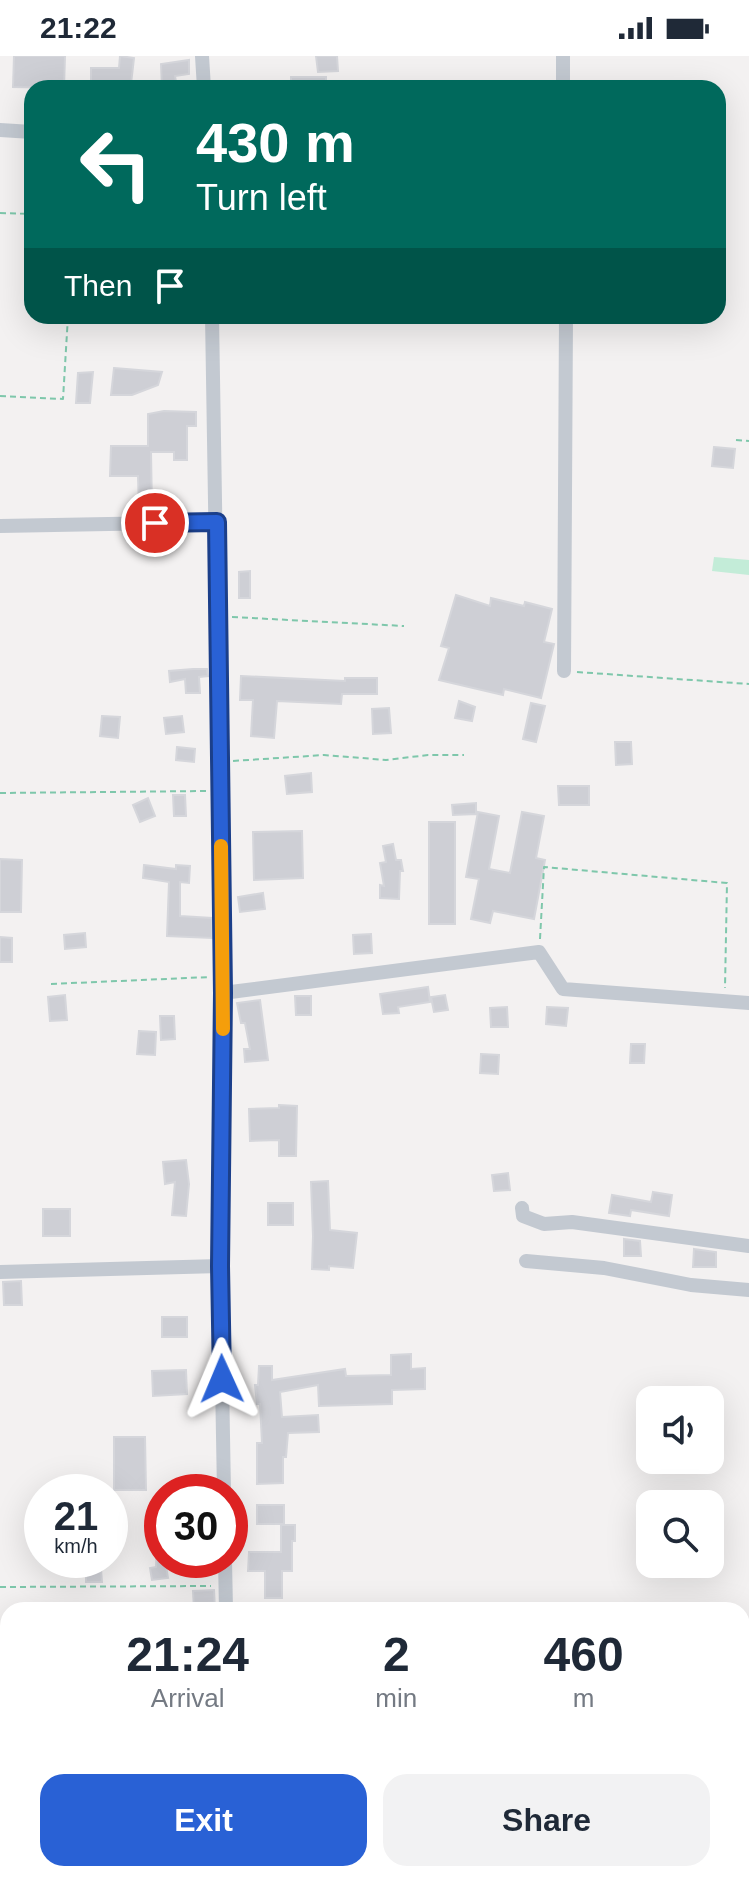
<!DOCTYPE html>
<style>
body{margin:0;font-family:Helvetica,sans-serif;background:#f2f2f3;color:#1f2937;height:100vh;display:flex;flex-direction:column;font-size:30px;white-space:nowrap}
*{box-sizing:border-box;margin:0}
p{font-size:26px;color:#747a83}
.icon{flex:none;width:44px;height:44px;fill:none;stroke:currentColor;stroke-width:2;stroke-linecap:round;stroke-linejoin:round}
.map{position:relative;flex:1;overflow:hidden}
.side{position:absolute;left:0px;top:1546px;width:750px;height:280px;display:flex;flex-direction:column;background:#fff;border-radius:24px 24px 0 0;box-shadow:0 8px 32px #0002}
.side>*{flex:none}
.guide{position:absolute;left:24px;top:24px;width:702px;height:244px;border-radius:24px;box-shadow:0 8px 32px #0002;background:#00695c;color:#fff;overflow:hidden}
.fabs{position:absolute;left:636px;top:1330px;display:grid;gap:16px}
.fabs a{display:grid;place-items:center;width:88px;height:88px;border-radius:16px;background:#fff;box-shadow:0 8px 32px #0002;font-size:40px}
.speed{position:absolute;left:24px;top:1418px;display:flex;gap:16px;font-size:40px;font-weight:700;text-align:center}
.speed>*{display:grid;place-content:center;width:104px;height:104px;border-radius:50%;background:#fff;box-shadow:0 8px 32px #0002;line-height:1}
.speed small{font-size:20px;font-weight:400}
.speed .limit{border:12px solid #d22;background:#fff;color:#111}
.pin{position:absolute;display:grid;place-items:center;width:68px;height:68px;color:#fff;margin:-34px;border:4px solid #fff;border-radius:50%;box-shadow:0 2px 8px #0007}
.me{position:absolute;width:88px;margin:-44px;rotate:359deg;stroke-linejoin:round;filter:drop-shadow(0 0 6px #0008)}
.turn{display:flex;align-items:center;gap:28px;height:168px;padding:0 40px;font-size:36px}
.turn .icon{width:104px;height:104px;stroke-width:2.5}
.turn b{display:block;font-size:56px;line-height:68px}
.then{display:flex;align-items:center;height:76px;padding:0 40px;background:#0003;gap:16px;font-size:30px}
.eta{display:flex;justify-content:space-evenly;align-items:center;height:136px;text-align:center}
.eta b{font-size:48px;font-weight:700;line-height:56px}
.button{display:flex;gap:16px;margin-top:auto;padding:16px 40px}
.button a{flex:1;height:92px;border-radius:24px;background:#2961d5;color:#fff;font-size:32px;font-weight:700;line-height:92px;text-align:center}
.button a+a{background:#f2f2f3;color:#1f2937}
.status{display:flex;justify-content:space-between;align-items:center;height:56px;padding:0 40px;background:#fff;direction:ltr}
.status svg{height:22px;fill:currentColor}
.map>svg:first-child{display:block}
.green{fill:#c3ecd8}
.building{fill:#cecfd5;stroke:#d5d6db;stroke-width:2}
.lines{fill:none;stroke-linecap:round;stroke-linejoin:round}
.path{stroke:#7ec7ab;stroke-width:2;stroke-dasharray:6 4;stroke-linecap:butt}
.lane{stroke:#c3c9d1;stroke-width:7}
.street{stroke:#c3c9d1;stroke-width:14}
.route-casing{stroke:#1b3f8a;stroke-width:20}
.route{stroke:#2961d5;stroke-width:14}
.slow{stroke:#f59e0b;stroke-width:14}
</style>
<div class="status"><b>21:22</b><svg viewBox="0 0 49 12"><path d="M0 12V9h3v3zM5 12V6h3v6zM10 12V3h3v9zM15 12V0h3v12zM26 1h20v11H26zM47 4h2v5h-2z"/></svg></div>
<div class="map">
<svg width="749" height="1826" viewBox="0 0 749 1826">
<rect width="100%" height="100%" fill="#f3f1f1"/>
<path class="green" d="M714,501L749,504V519L712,515Z"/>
<path class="building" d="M14,0H65L64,32L13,31Z
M120,0L134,2L131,28L118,27V30L91,32V12H119Z
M316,0H337L338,15L318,16Z
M189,4V18L175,20L177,32H162L161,8Z
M291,21H326V32H291Z
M114,312L162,316L158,329L132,339H111Z
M93,316L90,347H76L78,317Z
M164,355L196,356V370H187V404H174V396H151L152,453H139L138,420H110L111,390H148V358Z
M714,391L735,393L733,412L712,410Z
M250,515V542H239V516Z
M456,539L490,550L491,542L524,550L525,546L552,553L544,586L554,588L541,642L504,633L503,639L439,624L449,592L441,590Z
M193,613H207L208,620L199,621L200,637H186L185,623L170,626L169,615Z
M241,620L345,625V622H377V638H342L341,648L277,645L274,682L251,680L253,644H240Z
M459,645L475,651L472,665L455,662Z
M531,647L545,650L536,686L523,683Z
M389,652L391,677L373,678L372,653Z
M102,660L120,661L118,682L100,680Z
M182,660L184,676L166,678L164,662Z
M615,686H631L632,708L616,709Z
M177,691L195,693L194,706L176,704Z
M311,717L312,736L287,738L285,720Z
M558,730H589V749H559Z
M173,739H185L186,760H174Z
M148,742L155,760L140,766L133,749Z
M476,747V758L453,759L452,749Z
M478,756L499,760L489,813L510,817L522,756L544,760L536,802L545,804L534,863L493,855L490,867L471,863L479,823L466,821Z
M429,766H455V868H429Z
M302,775L303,822L254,824L253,776Z
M393,788L396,804H401L403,815H400L399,843L380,842V829L384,830L380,807L386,806L383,790Z
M0,803L22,804L21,856H0Z
M144,809L176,813V809L190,810L189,827L180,826V860L212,862V882L167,880L169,826L143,822Z
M263,837L265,853L240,856L238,841Z
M85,877L86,891L65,893L64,879Z
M371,878L372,897L354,898L353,879Z
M0,881L12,882V906H0Z
M428,931L430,946L398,951L399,957L383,958L380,938Z
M65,939L67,964L50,965L48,941Z
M445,939L448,954L434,956L431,941Z
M295,940H311V959H296Z
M260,944L268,1004L245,1006L244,993H250L245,967H241L237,947Z
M507,951L508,971H491L490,952Z
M547,951L568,952L566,970L546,968Z
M160,960H174L175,983L161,984Z
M139,975L156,976L155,999L137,998Z
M631,988H645L644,1007H630Z
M481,998L499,999L498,1018L480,1017Z
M279,1049L297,1050L296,1100H279V1084L250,1085L249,1053L279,1052Z
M186,1104L189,1128L186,1160L172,1159L175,1126L165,1128L163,1106Z
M508,1117L510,1134L494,1135L492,1119Z
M328,1125L330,1174L357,1177L353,1212L329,1210V1214L312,1213L313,1180L311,1126Z
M653,1136L672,1139L669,1160L631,1154L630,1160L609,1157L612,1139L651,1146Z
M268,1147H293V1169H268Z
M43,1153H70V1180H43Z
M624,1183L640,1185L641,1200H624Z
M694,1193L716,1196V1211H693Z
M21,1225L22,1249H4L3,1226Z
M162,1261H187V1281H162Z
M411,1298V1313L425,1312V1333L392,1334V1348L319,1350L318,1329L280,1336L282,1361L318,1359L319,1376L288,1377L286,1401H283V1427L257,1428V1387H262L260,1348H257L255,1329H258L259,1310H272V1324L345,1313L346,1320L391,1319V1299Z
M186,1314L187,1338L153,1340L152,1315Z
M114,1381H145L146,1434H114Z
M257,1449H284V1468H257Z
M281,1469H295V1485H292V1515H282V1542H265V1515H248L249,1496H281Z
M157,1486H162V1504H165L168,1522L152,1524L150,1512L156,1511Z
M86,1513H101L102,1526H86Z
M214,1534L215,1554H194L193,1535Z"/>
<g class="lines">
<path class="path" d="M0,157L32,158
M0,340L63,343L68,260
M736,384L749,385
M232,561L404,570
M577,616L749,628
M233,705L324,699L386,704L428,699H464
M0,737L207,735
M540,883L544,811L727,827L725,932
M51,928L210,921
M0,1531L211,1530
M0,1615H8"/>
<path class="lane" d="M0,1775H8"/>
<path class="street" d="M202,0L204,32
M563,0V32
M0,74L32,76
M212,260L223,937L220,1210L224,1436
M0,470L217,466
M564,615L566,260
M223,937L539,896L563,933L749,947
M522,1152L523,1160L544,1168L572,1166L749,1190
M526,1205L604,1212L691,1229L749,1234
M0,1216L220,1210
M225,1504L226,1554
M231,1818V1826
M568,1818L601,1826
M703,1826V1818"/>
</g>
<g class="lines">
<defs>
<path id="route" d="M155,467L217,466L223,937L220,1210L222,1323"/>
</defs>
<use href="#route" class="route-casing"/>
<use href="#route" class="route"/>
<path class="slow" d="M221,790L223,973"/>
</g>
</svg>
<div class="fabs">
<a><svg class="icon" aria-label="sound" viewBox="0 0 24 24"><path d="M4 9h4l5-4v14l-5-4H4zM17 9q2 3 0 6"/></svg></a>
<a><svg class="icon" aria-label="search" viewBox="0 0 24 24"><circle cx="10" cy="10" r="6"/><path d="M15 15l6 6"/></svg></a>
</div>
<div class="speed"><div>21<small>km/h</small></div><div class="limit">30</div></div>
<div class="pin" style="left:155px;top:467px;background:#d93025"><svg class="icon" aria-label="arrive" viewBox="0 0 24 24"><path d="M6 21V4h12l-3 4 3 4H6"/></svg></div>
<svg class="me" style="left:222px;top:1323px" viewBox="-20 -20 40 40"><path d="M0-17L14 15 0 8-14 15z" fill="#2961d5" stroke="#fff" stroke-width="4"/></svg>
<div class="guide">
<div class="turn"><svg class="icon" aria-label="left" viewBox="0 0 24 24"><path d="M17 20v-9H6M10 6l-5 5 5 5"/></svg><div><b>430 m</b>Turn left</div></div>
<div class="then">Then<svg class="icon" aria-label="arrive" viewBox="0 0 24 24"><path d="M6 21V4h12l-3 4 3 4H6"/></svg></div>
</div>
<section class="side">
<div class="eta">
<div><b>21:24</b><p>Arrival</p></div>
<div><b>2</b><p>min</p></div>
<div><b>460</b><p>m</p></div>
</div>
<div class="button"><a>Exit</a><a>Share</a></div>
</section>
</div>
